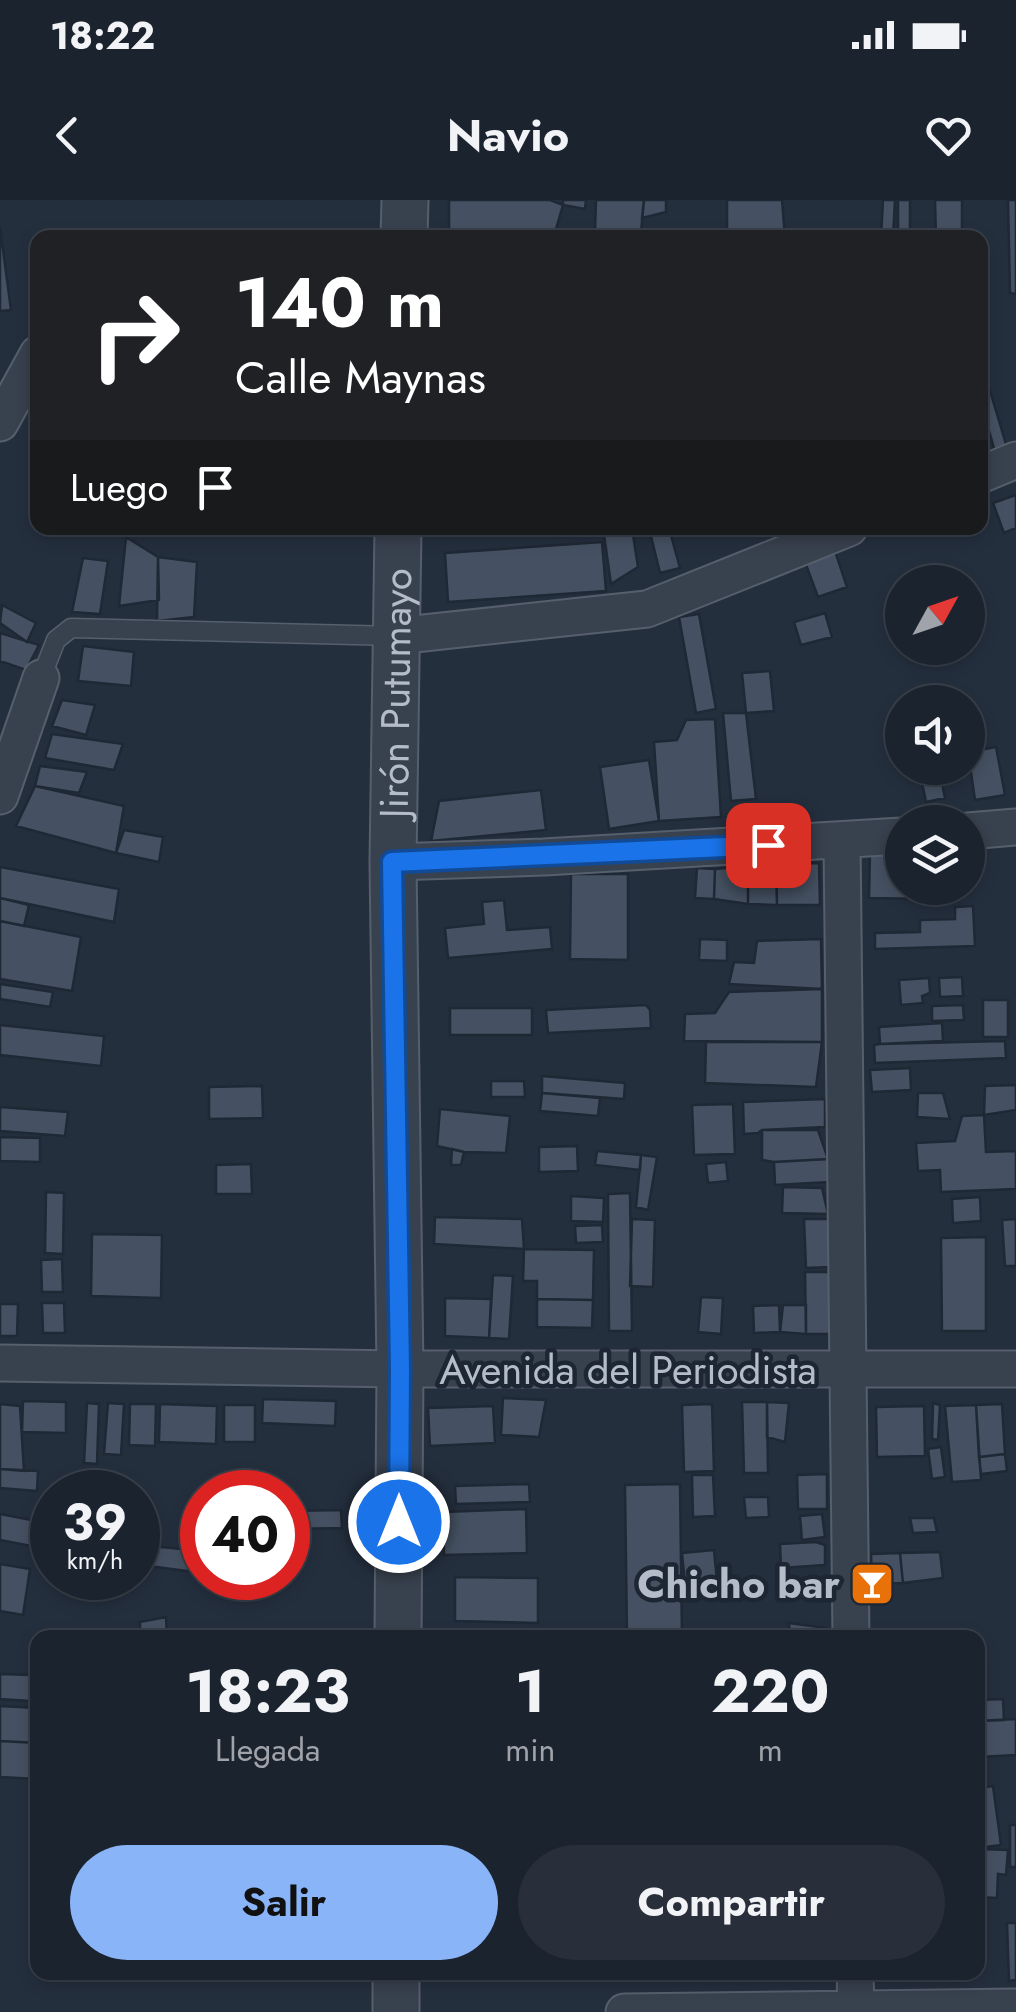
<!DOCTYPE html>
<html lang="es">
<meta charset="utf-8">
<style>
body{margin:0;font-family:Jost,sans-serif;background:#282f3a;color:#f1f3f6;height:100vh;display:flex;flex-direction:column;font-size:38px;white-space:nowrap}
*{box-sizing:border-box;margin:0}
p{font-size:32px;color:#a0a4aa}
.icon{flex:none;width:55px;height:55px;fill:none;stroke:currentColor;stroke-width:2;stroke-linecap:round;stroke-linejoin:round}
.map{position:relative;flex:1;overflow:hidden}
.details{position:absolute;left:30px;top:1430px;width:955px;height:350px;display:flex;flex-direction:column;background:#1b232e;border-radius:20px;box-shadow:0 5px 15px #0003,0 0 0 2px #39404a}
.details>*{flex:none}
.guide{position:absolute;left:30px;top:30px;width:958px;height:305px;border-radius:20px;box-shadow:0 5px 15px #0003,0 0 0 2px #39404a;background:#202124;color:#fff;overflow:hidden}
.needle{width:65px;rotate:50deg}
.fabs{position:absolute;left:885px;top:365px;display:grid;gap:20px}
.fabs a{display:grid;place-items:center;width:100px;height:100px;border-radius:50%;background:#1b232e;box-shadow:0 5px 15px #0003,0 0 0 2px #39404a;font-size:50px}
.speed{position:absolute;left:30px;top:1270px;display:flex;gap:20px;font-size:50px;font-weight:700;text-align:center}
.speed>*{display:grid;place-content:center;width:130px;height:130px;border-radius:50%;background:#1b232e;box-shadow:0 5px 15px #0003,0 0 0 2px #39404a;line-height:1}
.speed small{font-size:25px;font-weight:400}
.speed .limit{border:15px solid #d22;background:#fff;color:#111}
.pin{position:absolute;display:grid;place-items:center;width:85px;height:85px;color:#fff;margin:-42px;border-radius:20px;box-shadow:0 5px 15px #0006}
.me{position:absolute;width:110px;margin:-55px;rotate:0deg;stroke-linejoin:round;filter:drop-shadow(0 0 8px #0008)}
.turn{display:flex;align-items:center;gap:35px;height:210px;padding:0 40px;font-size:45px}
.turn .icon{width:130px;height:130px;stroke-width:2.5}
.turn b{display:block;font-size:70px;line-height:85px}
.then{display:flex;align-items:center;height:95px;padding:0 40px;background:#0003;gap:20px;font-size:38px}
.eta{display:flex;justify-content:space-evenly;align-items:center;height:170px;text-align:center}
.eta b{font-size:60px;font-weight:700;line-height:70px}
.button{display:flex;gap:20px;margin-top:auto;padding:20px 40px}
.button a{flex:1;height:115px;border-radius:60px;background:#8ab4f8;color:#111;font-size:40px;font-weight:700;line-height:115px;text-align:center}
.button a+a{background:#282f3a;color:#f1f3f6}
.status{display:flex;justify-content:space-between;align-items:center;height:70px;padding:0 50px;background:#1b232e;direction:ltr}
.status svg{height:28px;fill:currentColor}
header{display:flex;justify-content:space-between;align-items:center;height:130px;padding:0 40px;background:#1b232e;font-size:45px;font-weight:700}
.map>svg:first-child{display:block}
.building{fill:#455162;stroke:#1f2835;stroke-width:2.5}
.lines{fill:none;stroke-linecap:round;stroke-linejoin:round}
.service-casing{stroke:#565f6c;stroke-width:21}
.minor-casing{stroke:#565f6c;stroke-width:39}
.tertiary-casing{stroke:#565f6c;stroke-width:49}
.service{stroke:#38414e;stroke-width:18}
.minor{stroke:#38414e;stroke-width:35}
.tertiary{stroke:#38414e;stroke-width:45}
.route-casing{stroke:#114b97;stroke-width:25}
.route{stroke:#1a73e8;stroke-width:18}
.labels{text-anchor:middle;stroke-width:9;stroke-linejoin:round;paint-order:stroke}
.street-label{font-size:40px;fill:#b4bcc9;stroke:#1d2633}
.poi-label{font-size:40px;font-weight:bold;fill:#b4bcc9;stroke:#1d2633;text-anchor:end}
</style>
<div class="status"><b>18:22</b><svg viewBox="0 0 49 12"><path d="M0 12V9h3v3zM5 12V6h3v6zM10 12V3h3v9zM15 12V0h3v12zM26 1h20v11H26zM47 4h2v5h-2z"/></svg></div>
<header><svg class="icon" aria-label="back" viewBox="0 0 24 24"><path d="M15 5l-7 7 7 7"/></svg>Navio<svg class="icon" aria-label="heart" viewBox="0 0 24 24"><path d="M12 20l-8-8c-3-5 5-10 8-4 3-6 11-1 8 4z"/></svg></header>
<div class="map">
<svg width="1016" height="1812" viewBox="0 0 1016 1812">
<rect width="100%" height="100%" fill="#242f3e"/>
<path class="building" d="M449,0H550L563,5L556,29L449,34Z
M563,0H586L585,9L563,5Z
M596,0H644L641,33L595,31Z
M644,0H666V12L642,18Z
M727,0H782L785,38H727Z
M883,0H895L893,38H881Z
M898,0H910V38H898Z
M935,0H962V38H936Z
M1008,0H1016V94L1010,93Z
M0,27L11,110L0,111Z
M985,174L1008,251L996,255L980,200V176Z
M1016,295V328L1004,333L993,303Z
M441,328H588V334H441Z
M603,328H632L638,367L611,384Z
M649,328H669L680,368L660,373Z
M126,337L158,357L159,400L119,406Z
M602,342L606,391L448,402L445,353Z
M835,351L847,387L818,397L805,362Z
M158,357L197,362L194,417L157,421Z
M83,358L108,361L100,414L72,412Z
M2,405L36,423L27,442L0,423Z
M825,413L832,437L801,445L794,422Z
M699,414L716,509L696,513L679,417Z
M0,433L39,445L26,470L0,461Z
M83,446L134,452L131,486L78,481Z
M770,471L774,511L746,513L742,473Z
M62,500L95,505L86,535L52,526Z
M723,513H746L756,599L731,601Z
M715,519L721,617L659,621L654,542L677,540L686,520Z
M52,534L123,544L114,570L45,558Z
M996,547L1005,595L975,600L968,552Z
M649,560L659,621L609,629L600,567Z
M40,566L87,572L79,593L35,586Z
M919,568H939L945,598L926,602Z
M35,586L124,606L116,653L16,626Z
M541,590L546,630L431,641L439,601Z
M124,630L163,637L159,662L116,653Z
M870,652H902V688H933V699L869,698Z
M819,663L820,705H777L776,664Z
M776,664L777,705L748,704V666Z
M748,666V704L714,699L715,669Z
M0,667L119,689L114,722L0,698Z
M697,668L715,669L714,699L695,698Z
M571,674H628V760L570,759Z
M0,698L29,705L24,726L0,721Z
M504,700L507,730L550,727L552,749L448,758L445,728L484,724L482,702Z
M973,706L975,746L875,749V733L920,732V720L955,719V707Z
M0,721L81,737L72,791L0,779Z
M700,739L727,740V761L699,760Z
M821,739L822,789L729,784L734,762L754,763L757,741Z
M962,777L963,796L940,797L939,778Z
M929,778L930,793L922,796L923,803L901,805L899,780Z
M0,784L53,792L50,807L0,799Z
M822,789V842L684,841L685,814L715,813L729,792Z
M983,800H1008V837H983Z
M646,805L650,810L651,828L548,833L546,810Z
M963,805L964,820L932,821V806Z
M450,808H532V835H450Z
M942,823L943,841L880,844L879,827Z
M0,825L104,836L101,866L0,855Z
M1005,841L1006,858L875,863L874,845L880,844Z
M706,842H822L816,887L705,883Z
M910,868L911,890L872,892L870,870Z
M542,876L625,883L624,899L542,893Z
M491,881H524L525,897H491Z
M1016,885V910L984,915L985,886Z
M262,886L263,918L209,919V887Z
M542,893L600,898L598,916L540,911Z
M918,893H943L950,919L917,917Z
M825,899V927L762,930L758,933L744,934L743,902Z
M733,904L735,954L694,955L692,905Z
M0,907L68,912L65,936L0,931Z
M440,909L510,916L506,953L464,952L437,946Z
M984,915L986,952L1016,951V989L941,992L940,970L918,971L916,943L955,941L962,916Z
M762,930H818L828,959L774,962L762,960Z
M0,937L40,938V962L0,961Z
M577,946L578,971L539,972V947Z
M452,949L464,952L461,965H451Z
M597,951L641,955L640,970L595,965Z
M641,955L657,957L648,1010L636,1007Z
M828,959L830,982L775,985L774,962Z
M726,962L728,981L708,983L706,964Z
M251,964L252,994H216V965Z
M783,987L822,988L828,1014L782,1013Z
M46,992L64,993L63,1054L45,1053Z
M630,993L632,1131H609L608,994Z
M571,996L604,998L603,1022L571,1021Z
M980,997L981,1021L953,1023L952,999Z
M435,1017L522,1019L524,1049L434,1044Z
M632,1019L655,1020L653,1087L630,1086Z
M804,1019H829L831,1067L806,1068Z
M1016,1019V1066H1005L1002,1020Z
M602,1025L603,1042L576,1043L575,1026Z
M92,1034L162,1035L161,1098L91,1096Z
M986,1037V1131H942L941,1038Z
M524,1049L594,1050L593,1100L537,1099V1081H523Z
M62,1059L63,1092H42L41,1060Z
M805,1072H830L831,1134H806Z
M493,1075L513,1076L509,1139L489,1138Z
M701,1097L723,1098L721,1134L698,1132Z
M445,1098L491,1099L489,1138L445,1136Z
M537,1099L593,1100L592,1128L537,1127Z
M42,1103H64L65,1133H43Z
M0,1104H18L17,1136H0Z
M779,1105L780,1132L754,1133L753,1106Z
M783,1105H806V1134L780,1132Z
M503,1198L546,1200L539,1237L501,1235Z
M263,1199L336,1201L335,1226L262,1223Z
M23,1201L66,1202V1233L22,1232Z
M742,1202H767L768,1273H744Z
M767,1202L789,1203L785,1242L767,1237Z
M87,1203L99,1204L97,1264L84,1263Z
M108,1203L124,1204L121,1255L104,1254Z
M933,1203L940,1205L938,1240L932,1239Z
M0,1204L20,1206L24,1271L0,1269Z
M130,1204H156L155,1246L129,1245Z
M160,1204L217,1206L216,1244L159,1242Z
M712,1204L714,1271L684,1272L682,1205Z
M1002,1204L1005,1254L979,1257L976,1205Z
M224,1205H255V1242H224Z
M976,1205L981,1280L952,1282L945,1206Z
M493,1206L495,1243L430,1246L428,1208Z
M924,1206L925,1256L877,1257L876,1207Z
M941,1247L945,1277L932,1279L928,1249Z
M1005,1254L1007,1271L981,1274L979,1257Z
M0,1269L38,1271L37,1291L0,1288Z
M827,1274V1309H798L797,1275Z
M692,1275H713L715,1316L693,1317Z
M529,1284L530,1302L456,1304L455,1286Z
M680,1284L682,1438H627L625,1285Z
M744,1297H768L769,1317L746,1318Z
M526,1309L527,1353L444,1355L443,1312Z
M341,1310L342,1328L288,1329V1311Z
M0,1314L52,1324V1350L0,1340Z
M822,1314L825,1337L802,1340L800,1316Z
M910,1318H934L937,1332L913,1333Z
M816,1342L825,1345V1365L781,1368L780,1344Z
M151,1346L202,1351V1373L141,1365Z
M714,1350L718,1392L686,1395L682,1353Z
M940,1352L943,1378L903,1383L900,1353Z
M900,1353L903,1383L872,1384L871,1354Z
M0,1364L30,1369L23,1415L0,1411Z
M455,1377L538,1378V1423L455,1421Z
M805,1378H833L829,1401L804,1398Z
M166,1417L167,1438H140V1422Z
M789,1423L826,1428L825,1438H790Z
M0,1474L31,1475L30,1501L0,1499Z
M1003,1499L1004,1520L978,1521V1500Z
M0,1506L38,1508V1543L0,1541Z
M1016,1519V1555L978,1557V1521Z
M0,1541L38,1543L37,1579L0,1577Z
M993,1586L1001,1645L978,1648V1588Z
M1010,1625H1016V1667H1010Z
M980,1649L1008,1650L1006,1675L998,1674L997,1698L978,1697Z
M1007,1723H1016V1780L1009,1781Z
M170,1772H269V1777L170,1776Z
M698,1772H739V1778L699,1780Z
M767,1772H838V1779L767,1777Z"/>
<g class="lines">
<defs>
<path id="service" d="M41,478L56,440L71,428L395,436"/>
<path id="minor" d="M0,223L38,154
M980,275L1016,260
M396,436L647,409L849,328
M0,596L41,478
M968,631L1016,627
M842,641L851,1438
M393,662L544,657L902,636
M0,1163L400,1169H1016
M855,1772L856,1810
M624,1812L1016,1807"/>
<g id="tertiary">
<path d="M404,38L405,0"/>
<path id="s1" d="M398,1438L400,1169L393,662L398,328"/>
<path d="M396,1812V1772"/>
</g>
</defs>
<use href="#service" class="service-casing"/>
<use href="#minor" class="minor-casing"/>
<use href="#tertiary" class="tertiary-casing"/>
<use href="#service" class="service"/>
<use href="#minor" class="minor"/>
<use href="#tertiary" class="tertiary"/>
</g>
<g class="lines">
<defs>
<path id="route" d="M399,1322L400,1169L392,662L768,645"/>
</defs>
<use href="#route" class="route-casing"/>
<use href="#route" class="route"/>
</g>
<defs>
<symbol id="bar-square" viewBox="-11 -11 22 22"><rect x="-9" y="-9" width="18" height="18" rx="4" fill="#e8710a" stroke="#1d2633"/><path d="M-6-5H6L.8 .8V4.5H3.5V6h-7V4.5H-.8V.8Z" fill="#fff"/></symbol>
</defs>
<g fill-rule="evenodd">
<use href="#bar-square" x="847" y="1359" width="50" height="50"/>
</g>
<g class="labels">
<g class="street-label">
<text dy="14" stroke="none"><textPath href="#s1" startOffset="945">Jirón Putumayo</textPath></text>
<text x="628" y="1184">Avenida del Periodista</text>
</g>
<g class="poi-label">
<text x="840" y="1398">Chicho bar</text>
</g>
</g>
</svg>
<div class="fabs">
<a><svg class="needle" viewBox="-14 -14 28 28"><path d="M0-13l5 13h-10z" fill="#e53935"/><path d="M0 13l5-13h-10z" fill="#a0a4aa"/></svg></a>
<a><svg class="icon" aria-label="sound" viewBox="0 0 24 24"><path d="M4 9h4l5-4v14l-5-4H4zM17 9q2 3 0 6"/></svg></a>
<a><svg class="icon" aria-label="layers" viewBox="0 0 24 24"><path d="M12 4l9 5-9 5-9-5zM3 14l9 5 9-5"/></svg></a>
</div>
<div class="speed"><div>39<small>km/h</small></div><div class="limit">40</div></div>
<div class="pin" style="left:768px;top:645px;background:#d93025"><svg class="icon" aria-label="arrive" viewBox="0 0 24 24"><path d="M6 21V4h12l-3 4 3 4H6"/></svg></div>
<svg class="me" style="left:399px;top:1322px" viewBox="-20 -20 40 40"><circle r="17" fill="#1a73e8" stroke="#fff" stroke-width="3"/><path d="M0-11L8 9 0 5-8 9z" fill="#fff"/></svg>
<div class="guide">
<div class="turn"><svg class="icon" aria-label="right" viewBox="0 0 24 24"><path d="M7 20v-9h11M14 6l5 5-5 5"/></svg><div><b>140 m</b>Calle Maynas</div></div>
<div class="then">Luego<svg class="icon" aria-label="arrive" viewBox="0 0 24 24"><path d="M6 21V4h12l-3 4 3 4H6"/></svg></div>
</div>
<section class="details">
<div class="eta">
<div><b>18:23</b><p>Llegada</p></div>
<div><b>1</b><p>min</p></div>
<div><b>220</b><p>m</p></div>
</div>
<div class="button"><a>Salir</a><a>Compartir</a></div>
</section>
</div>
